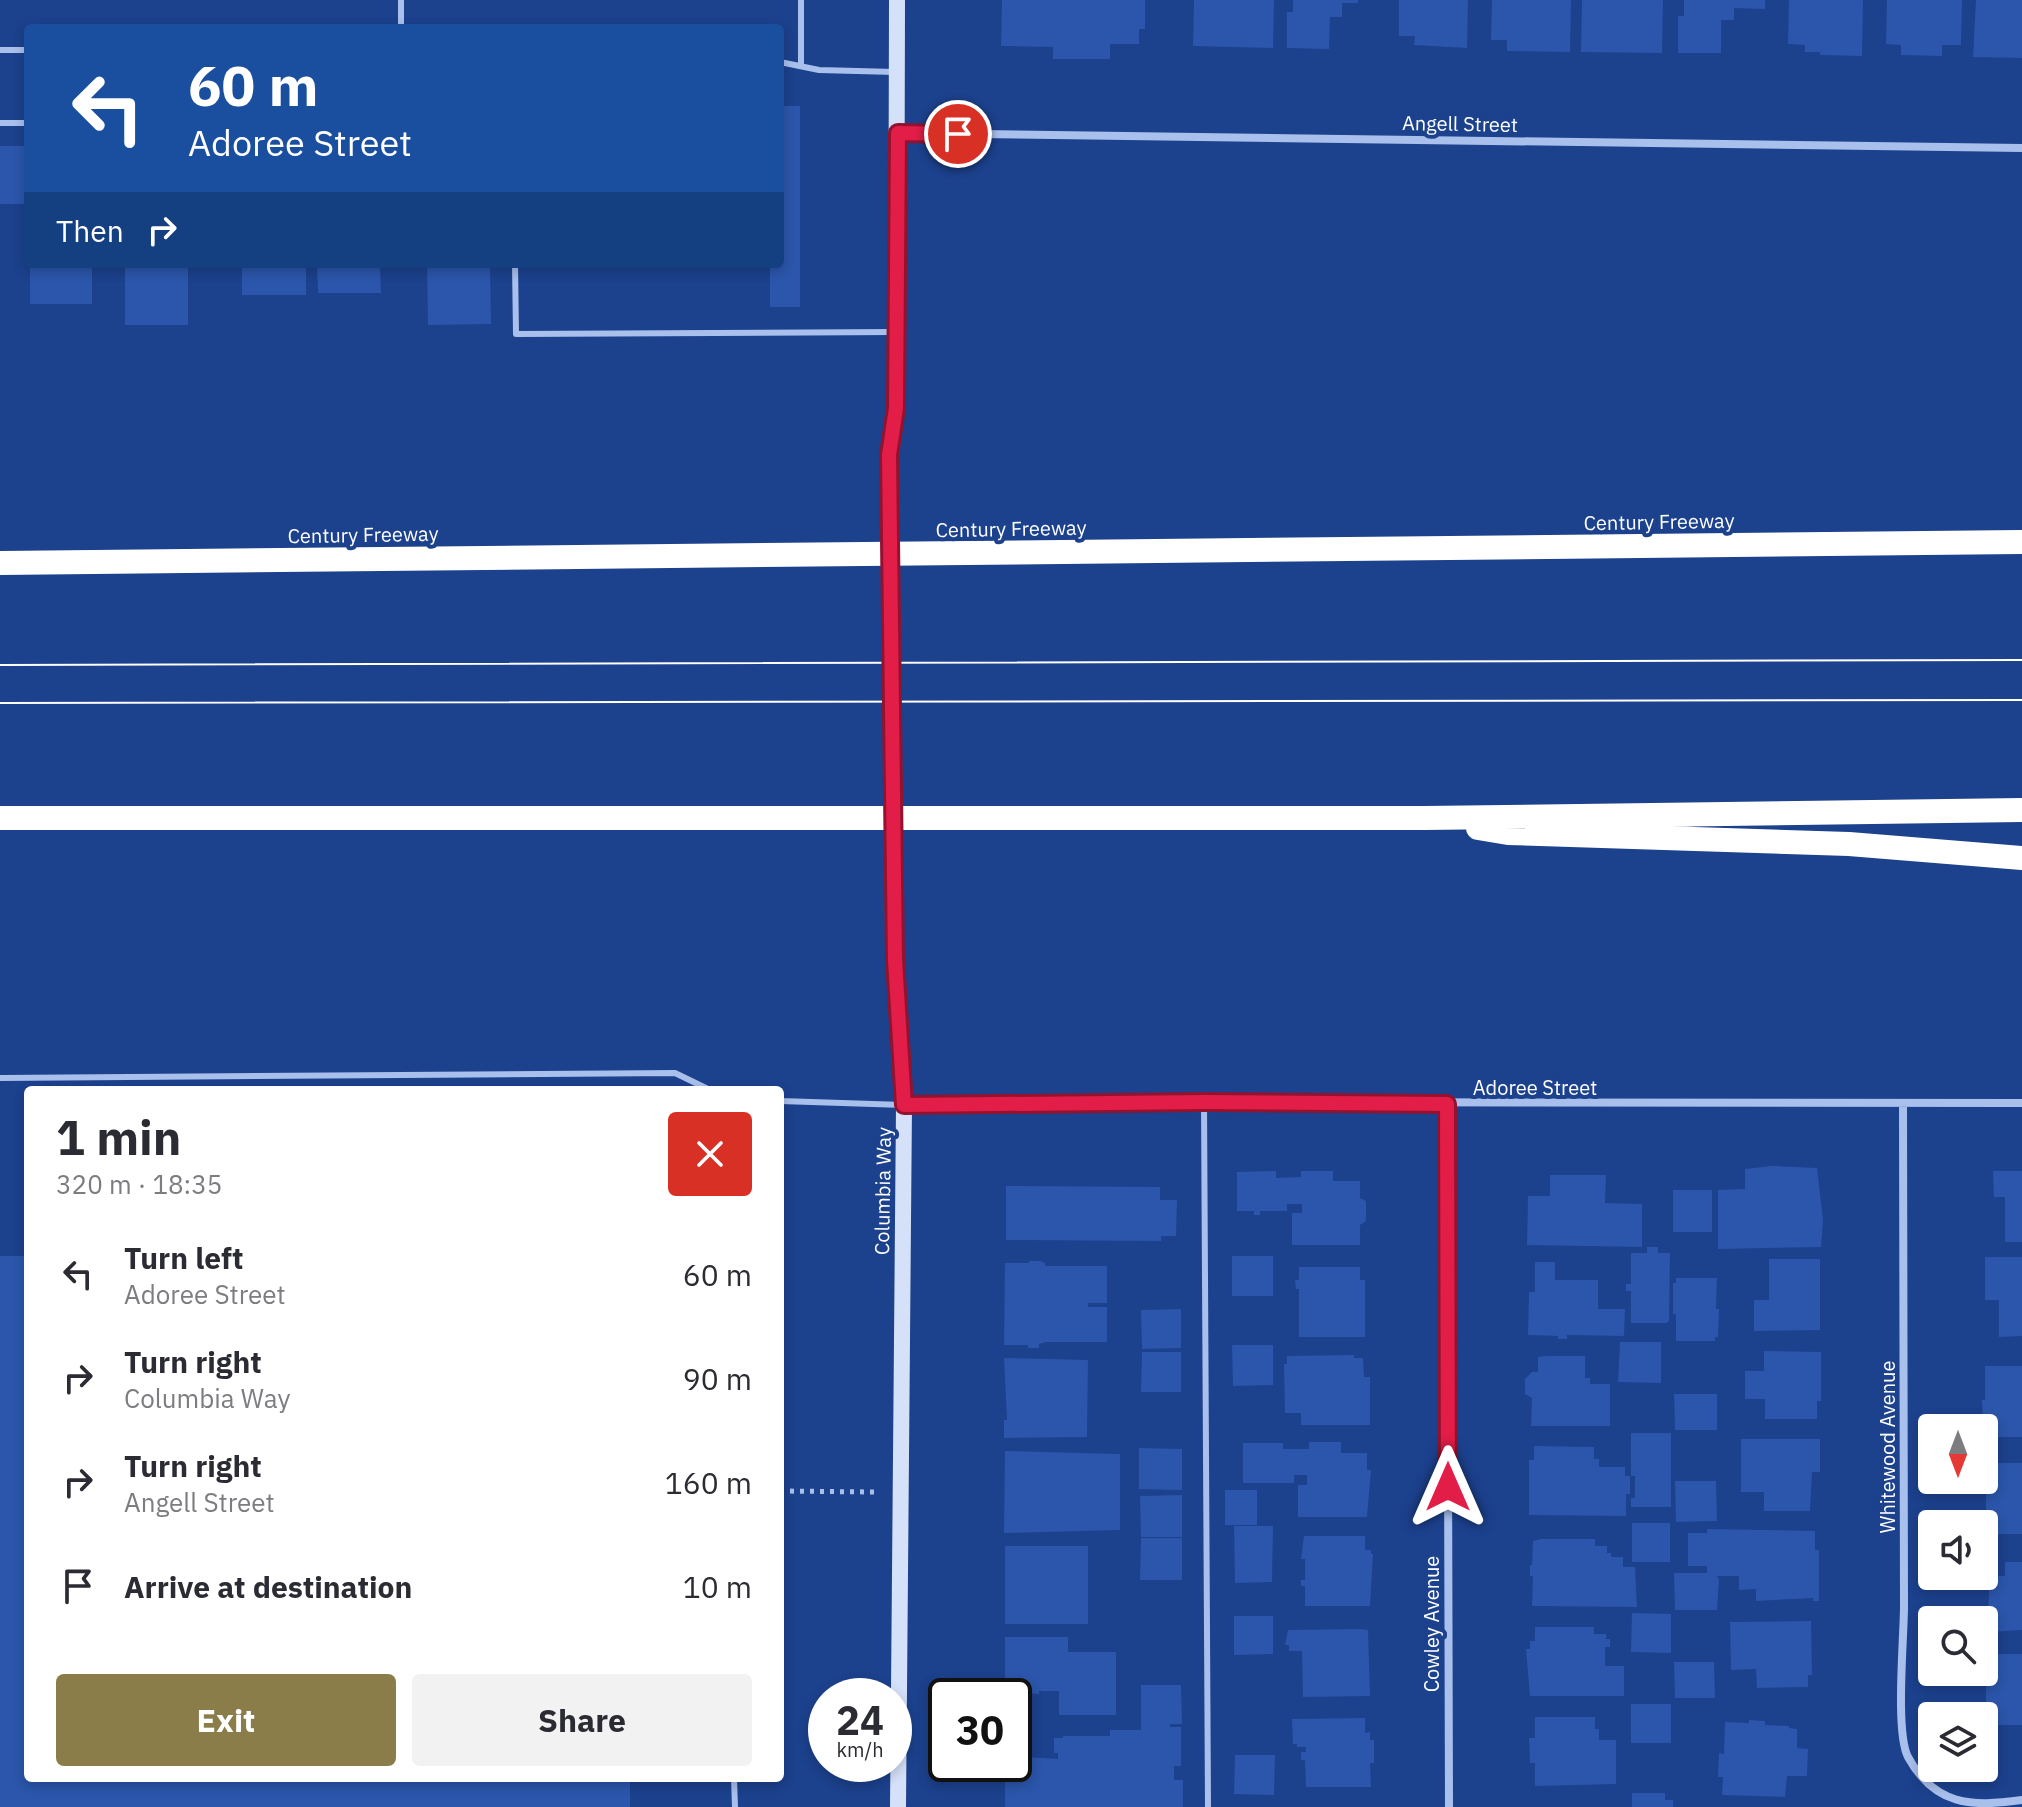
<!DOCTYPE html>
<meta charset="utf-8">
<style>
body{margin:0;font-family:"IBM Plex Sans",sans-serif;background:#f2f2f3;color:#2b2b33;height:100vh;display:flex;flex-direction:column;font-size:30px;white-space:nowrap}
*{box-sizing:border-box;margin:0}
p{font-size:26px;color:#7c7c81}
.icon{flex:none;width:44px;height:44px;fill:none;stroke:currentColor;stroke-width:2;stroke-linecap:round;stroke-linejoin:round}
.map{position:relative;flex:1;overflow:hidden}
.side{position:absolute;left:24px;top:1086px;width:760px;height:696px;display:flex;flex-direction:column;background:#fff;border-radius:8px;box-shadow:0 4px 12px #0003}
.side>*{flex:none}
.guide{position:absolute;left:24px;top:24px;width:760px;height:244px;border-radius:8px;box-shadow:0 4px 12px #0003;background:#1a4fa0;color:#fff;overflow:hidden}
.needle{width:52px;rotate:180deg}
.buttons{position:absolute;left:1918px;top:1414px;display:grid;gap:16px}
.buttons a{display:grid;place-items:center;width:80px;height:80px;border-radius:8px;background:#fff;box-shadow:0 4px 12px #0003;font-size:40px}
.speed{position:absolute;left:808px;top:1678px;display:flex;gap:16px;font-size:40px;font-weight:700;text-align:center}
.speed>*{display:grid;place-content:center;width:104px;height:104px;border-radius:50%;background:#fff;box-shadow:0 4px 12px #0003;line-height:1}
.speed small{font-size:20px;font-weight:400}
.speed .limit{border:4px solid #111;border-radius:12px;background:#fff;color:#111}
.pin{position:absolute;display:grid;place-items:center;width:68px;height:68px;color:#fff;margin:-34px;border:4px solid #fff;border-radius:50%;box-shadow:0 2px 8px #0007}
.me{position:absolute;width:88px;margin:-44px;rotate:0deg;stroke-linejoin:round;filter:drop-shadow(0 0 6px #0008)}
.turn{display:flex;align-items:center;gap:28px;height:168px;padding:0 32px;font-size:36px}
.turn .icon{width:104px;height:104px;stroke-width:2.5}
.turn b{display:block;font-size:56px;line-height:68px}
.then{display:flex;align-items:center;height:76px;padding:0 32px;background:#0003;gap:16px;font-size:30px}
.round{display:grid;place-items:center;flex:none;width:84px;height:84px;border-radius:8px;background:#f2f2f3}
.summary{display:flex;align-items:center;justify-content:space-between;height:136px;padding:0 32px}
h1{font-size:48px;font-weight:800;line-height:60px}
.primary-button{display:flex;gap:16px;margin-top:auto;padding:16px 32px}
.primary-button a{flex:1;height:92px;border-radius:8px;background:#8a7d4a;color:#fff;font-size:32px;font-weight:800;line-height:92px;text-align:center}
.primary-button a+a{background:#f2f2f3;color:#2b2b33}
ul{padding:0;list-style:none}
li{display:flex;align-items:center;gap:24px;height:104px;padding:0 32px}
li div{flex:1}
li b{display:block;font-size:30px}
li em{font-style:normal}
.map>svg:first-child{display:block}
.building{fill:#2b56ab}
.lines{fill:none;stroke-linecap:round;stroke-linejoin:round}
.path{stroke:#a9c0ed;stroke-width:5;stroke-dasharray:4 6;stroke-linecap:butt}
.lane{stroke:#a9c0ed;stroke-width:6}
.street{stroke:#a9c0ed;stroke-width:8}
.secondary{stroke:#d5e1f9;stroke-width:16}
.highway{stroke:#fff;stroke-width:24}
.tram{stroke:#fff;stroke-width:2}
.secondary-bridge{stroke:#d5e1f9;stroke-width:16}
.route-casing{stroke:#92132f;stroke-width:20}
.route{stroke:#e11d48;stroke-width:14}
.labels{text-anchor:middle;stroke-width:8;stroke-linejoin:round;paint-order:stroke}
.street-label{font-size:20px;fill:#fff;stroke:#1c418d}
</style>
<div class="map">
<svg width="2022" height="1807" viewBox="0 0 2022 1807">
<rect width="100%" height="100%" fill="#1c418d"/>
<path class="building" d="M1002,0H1145V29H1139V44H1110V59H1053V47L1001,46Z
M1194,0H1274L1273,48L1193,46Z
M1293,0H1358V3H1342V17H1330L1329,49L1287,48V12H1293Z
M1399,0H1468L1467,48L1414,45L1415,36H1399Z
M1492,0H1571L1570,52L1507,51V40H1491Z
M1582,0H1663L1662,53L1581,52Z
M1684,0H1765V9L1734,8V20H1721V53H1678V16H1684Z
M1789,0H1863L1862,56L1820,55V52H1805V45L1788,44Z
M1887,0H1962L1961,45H1942V56L1901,55V45L1886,44Z
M1976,0H2022V58L1973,57Z
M780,106H800V307H770V264H780Z
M0,146H28V204H0Z
M30,264H92V304H30Z
M125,264H188V325H125Z
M242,264H306V295H242Z
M317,264H380L381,293H318Z
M427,264H490L491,324L428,325Z
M1772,1166L1817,1168L1823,1219L1821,1247L1718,1249V1190L1745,1189V1169Z
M1276,1171V1178L1301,1177V1171H1333V1181H1360V1198L1366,1201V1221L1360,1225V1245H1292V1213H1302V1204H1287V1211H1260V1215H1254V1211H1237V1172Z
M1993,1171H2022V1242H2005V1197H1994Z
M1550,1175H1606L1605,1203L1642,1204V1247L1527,1245L1528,1196H1550Z
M1006,1186L1160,1187V1200H1177L1176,1236H1161V1241L1006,1240Z
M1673,1190H1712V1232H1673Z
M1647,1247H1658V1253H1670L1669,1321L1666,1323H1631V1291H1626V1284H1631V1253H1647Z
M0,1256H28V1778H630V1807H0Z
M1232,1256H1273V1296H1232Z
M1985,1257H2022V1336L1999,1337V1300H1985Z
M1769,1259H1820V1330L1754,1331V1300H1769Z
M1029,1261H1040L1045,1263V1266H1107V1303H1088V1307H1107V1342H1046L1039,1344V1348H1028V1345H1004L1005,1263H1029Z
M1535,1262H1555V1280H1598V1309H1625L1624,1336L1567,1335V1339H1558V1336L1528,1335L1529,1292H1535Z
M1299,1267H1360V1280H1365V1337H1299V1289H1296L1295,1280H1299Z
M1676,1278H1717L1716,1309H1719L1718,1337H1715V1341H1676V1314H1673V1283H1676Z
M1181,1309V1348L1142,1349L1141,1310Z
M1620,1342H1661V1383L1618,1382Z
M1232,1345H1273V1385L1233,1386Z
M1764,1351L1821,1352V1401H1817V1419H1765V1399H1745V1371H1764Z
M1142,1352H1181V1392H1141Z
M1354,1355V1358H1363L1364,1377H1370V1425H1301V1413H1285L1284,1364H1287V1356Z
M1546,1356H1585V1378H1590V1384H1610V1426H1531L1532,1398L1525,1394V1379L1532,1372H1538V1357Z
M1004,1358L1088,1360L1087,1437L1004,1438V1420H1007Z
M1985,1366H2022V1437H1984L1982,1400H1985Z
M1674,1394H1717V1430H1675Z
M1631,1433H1671V1507H1631V1498H1635V1476H1631Z
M1741,1439H1820V1472H1812L1810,1511H1764V1492H1741Z
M1309,1442H1341V1453H1367V1470H1371L1367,1517H1298V1485H1307V1475H1294V1483H1243V1443H1283V1449H1309Z
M1534,1446L1594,1447V1459H1599V1467H1625V1476H1630V1494H1626V1516L1529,1515V1460H1534Z
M1139,1448L1182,1449V1490L1139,1489Z
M1005,1451L1120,1454V1530L1004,1533Z
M1986,1463H2022V1534H1986Z
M1675,1481H1716L1717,1521L1676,1522Z
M1225,1490H1257V1525H1225Z
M1182,1495V1537H1141L1140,1496Z
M1632,1523H1670V1562H1632Z
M1234,1526H1273L1272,1582L1235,1583Z
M1707,1529L1815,1531V1550H1819V1601H1813V1598L1756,1601V1589L1739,1590V1576H1717L1719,1579L1717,1610H1675L1674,1573H1707V1566H1688V1533H1707Z
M1304,1536H1365V1550H1371V1554H1373L1370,1606H1305V1586H1301V1580H1305V1559H1301Z
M1141,1538H1182V1580H1140Z
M1541,1539H1595V1546H1607V1553H1611V1557H1623V1567H1635L1637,1607L1532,1606L1533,1576H1530V1565H1532L1533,1541Z
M1005,1546H1088V1624H1005Z
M2005,1562H2022V1630L1987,1632L1990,1576H2005Z
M1632,1613L1671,1614V1653L1631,1652Z
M1234,1616H1273V1654L1234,1655Z
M1811,1621L1812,1675H1808V1687L1757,1688L1756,1669L1731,1670L1730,1622Z
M1535,1627H1594V1634H1606V1639H1610V1647H1605V1666H1624V1696H1530L1526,1649H1530V1641H1535Z
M1359,1629L1368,1630L1370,1696L1303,1697L1302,1651H1289V1645H1285L1288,1630Z
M1005,1637H1068V1652H1116V1715H1059V1691H1039V1694L1005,1692Z
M1989,1654H2022V1725H1989V1704H1986V1657Z
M1674,1662H1714L1715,1698H1675Z
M1141,1685H1181L1182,1724H1170V1727H1181V1766H1174V1780H1183V1807H1005V1764H1014V1759H1025V1757L1058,1759V1753H1054V1738H1063V1736H1110V1730H1141Z
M1631,1704H1671V1743H1631Z
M1535,1717H1595V1729H1599V1740H1616V1784L1535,1786V1763H1530L1529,1738H1535Z
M1365,1718V1733L1370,1732V1740H1374V1763H1370L1371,1787H1306L1305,1760H1301V1752H1306V1747H1297V1744H1293L1292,1719Z
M1749,1720L1765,1721V1725L1789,1726V1728L1797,1729V1748L1808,1749L1807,1776H1787L1785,1797L1722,1795L1723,1777H1718L1719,1753L1724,1754L1725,1722L1749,1723Z
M1235,1755H1275L1274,1795L1234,1794Z
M1632,1793H1665V1800H1673V1807H1632Z"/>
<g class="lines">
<path class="path" d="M780,1491L874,1492"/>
<path class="lane" d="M401,0V28
M801,0V66
M0,50H28
M780,62L819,70L895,72
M0,123H28
M515,264L516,334L894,332
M0,1078L675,1073L710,1090
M780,1101L904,1105
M1204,1102L1208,1807
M734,1778L735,1807"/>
<path class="street" d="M898,133L2022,148
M1903,1103C1904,1270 1905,1438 1904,1606C1904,1638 1895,1732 1908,1757C1935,1806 1971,1807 2022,1800
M1447,1104L1449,1807
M904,1105L1204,1102L2022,1103"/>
<path class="secondary" d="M896,408L897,0
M894,873L895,960L904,1105L898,1807"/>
<path class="highway" d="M0,563L2022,542
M0,818H1424L2022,810
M1478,828L1508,833L1849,844L2022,858"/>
<path class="tram" d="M0,665L2022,660
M0,703L2022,700"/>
<path class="secondary-bridge" d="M894,873L889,455L896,408"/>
</g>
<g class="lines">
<defs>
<path id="route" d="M958,134L898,133L896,408L889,455L895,960L904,1105L1204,1102L1447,1104L1448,1487"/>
</defs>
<use href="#route" class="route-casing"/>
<use href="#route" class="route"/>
</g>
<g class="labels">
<g class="street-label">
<text transform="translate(1460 124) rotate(1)" y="7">Angell Street</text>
<text transform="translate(1659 522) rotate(-1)" y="7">Century Freeway</text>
<text transform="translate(1011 529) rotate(-1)" y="7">Century Freeway</text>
<text transform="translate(363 535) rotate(-1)" y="7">Century Freeway</text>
<text x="1535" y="1095">Adoree Street</text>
<text transform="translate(883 1191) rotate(-89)" y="7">Columbia Way</text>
<text transform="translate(1888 1447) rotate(-90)" y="7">Whitewood Avenue</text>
<text transform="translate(1432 1624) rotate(-90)" y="7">Cowley Avenue</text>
</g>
</g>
</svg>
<div class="buttons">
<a><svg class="needle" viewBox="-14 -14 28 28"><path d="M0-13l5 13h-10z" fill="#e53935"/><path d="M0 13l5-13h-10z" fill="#7c7c81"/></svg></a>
<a><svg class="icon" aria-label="sound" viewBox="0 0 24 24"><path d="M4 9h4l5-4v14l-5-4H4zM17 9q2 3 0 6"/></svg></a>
<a><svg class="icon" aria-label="search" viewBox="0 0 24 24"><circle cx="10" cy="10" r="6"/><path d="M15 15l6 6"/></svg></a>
<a><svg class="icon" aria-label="layers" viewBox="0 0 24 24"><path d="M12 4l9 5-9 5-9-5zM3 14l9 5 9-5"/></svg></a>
</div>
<div class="speed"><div>24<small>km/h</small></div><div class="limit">30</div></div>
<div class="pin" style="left:958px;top:134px;background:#d93025"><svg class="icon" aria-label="arrive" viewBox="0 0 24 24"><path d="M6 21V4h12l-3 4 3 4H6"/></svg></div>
<svg class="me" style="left:1448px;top:1487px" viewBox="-20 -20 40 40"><path d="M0-17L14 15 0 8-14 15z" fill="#e11d48" stroke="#fff" stroke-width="4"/></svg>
<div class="guide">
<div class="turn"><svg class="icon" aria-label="left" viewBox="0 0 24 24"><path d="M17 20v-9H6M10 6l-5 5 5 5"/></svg><div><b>60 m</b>Adoree Street</div></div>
<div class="then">Then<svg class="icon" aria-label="right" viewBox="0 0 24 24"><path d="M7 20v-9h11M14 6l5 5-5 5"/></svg></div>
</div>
<section class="side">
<div class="summary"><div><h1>1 min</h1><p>320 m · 18:35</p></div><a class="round" style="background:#d93025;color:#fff"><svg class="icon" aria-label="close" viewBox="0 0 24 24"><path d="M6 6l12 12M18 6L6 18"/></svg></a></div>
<ul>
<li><svg class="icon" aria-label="left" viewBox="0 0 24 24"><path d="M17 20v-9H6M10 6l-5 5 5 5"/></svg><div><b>Turn left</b><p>Adoree Street</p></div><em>60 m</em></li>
<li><svg class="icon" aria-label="right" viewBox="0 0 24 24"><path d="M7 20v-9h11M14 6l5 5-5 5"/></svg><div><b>Turn right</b><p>Columbia Way</p></div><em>90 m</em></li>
<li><svg class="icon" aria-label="right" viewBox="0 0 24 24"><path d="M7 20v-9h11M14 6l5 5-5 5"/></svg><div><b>Turn right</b><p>Angell Street</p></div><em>160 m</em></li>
<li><svg class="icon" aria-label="arrive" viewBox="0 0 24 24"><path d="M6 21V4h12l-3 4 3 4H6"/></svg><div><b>Arrive at destination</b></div><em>10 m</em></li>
</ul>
<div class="primary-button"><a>Exit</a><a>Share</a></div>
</section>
</div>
